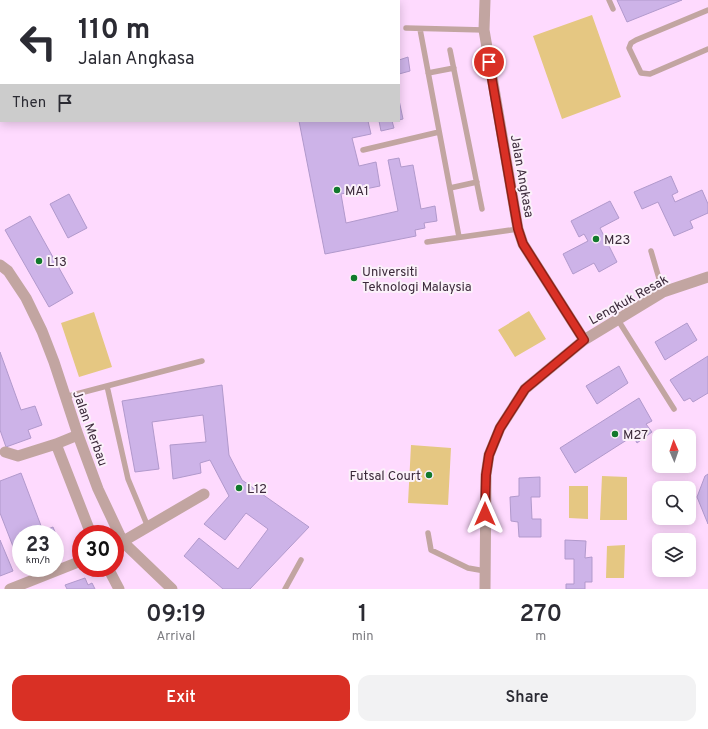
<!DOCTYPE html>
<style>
body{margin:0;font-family:Overpass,sans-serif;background:#f2f2f3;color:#2b2b33;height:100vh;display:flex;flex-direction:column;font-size:15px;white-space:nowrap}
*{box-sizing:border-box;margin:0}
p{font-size:13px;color:#7c7c81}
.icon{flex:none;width:22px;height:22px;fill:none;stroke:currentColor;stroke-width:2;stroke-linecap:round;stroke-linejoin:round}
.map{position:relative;height:589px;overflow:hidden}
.details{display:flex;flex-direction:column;background:#fff;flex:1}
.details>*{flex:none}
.hud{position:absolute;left:0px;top:0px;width:400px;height:122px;box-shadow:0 2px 10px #0003;background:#fff;color:#2b2b33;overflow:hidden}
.needle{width:26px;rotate:358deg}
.controls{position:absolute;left:652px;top:429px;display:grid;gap:8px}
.controls a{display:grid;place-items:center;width:44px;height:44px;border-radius:8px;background:#fff;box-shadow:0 2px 10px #0003;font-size:20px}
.speed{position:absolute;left:12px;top:525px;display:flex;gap:8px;font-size:20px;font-weight:700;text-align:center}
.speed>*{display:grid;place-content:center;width:52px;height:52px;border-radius:50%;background:#fff;box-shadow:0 2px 10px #0003;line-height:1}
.speed small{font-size:10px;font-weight:400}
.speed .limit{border:6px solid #d22;background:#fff;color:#111}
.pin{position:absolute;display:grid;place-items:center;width:34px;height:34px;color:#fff;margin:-17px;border:2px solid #fff;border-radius:50%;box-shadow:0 1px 4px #0007}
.me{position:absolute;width:44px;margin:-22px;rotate:0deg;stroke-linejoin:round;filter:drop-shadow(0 0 3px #0008)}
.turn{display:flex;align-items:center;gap:14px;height:84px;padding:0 12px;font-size:18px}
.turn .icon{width:52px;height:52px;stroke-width:2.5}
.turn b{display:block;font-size:28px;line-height:34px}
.then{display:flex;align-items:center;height:38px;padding:0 12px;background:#0003;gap:8px;font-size:15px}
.eta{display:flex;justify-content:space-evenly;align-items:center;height:68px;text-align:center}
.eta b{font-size:24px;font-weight:600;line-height:28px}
.cta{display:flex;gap:8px;margin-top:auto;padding:8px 12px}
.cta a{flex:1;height:46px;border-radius:12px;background:#d93025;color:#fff;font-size:16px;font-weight:600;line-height:46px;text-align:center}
.cta a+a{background:#f2f2f3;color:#2b2b33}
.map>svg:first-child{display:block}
.green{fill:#e5c782}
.building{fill:#cdb3e8;stroke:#b199cc}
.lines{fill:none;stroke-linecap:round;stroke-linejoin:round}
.service{stroke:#c2a5a1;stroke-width:5.5}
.minor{stroke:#c2a5a1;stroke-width:11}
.route-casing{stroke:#8d1f18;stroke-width:10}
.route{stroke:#d93025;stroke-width:7}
.poi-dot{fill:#11792c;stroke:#fbf1fa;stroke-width:1.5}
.labels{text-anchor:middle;stroke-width:4;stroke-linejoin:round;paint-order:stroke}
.street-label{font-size:13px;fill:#3b293a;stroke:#fbf1fa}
.poi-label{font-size:13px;fill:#3b293a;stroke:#fbf1fa;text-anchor:start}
</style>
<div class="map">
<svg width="708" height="589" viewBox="0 0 708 589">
<rect width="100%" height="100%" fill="#fedafe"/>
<path class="green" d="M592,15L621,97L562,119L533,36Z
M529,311L546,339L515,357L498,330Z
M94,312L112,367L79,377L61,323Z
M411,445L451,448L448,505L408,503Z
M602,476L627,477V520H600Z
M569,486H588V519L569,518Z
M625,545L624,578H606L607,546Z"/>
<path class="building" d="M617,0H682L627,22Z
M408,57L410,71L399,74V60Z
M399,100L403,119L399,120Z
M299,121H368L371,134L352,138L359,166L376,162L380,186L341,194L346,223L398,211L388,160L399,158L401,167L413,165L421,209L435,206L437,221L424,223L425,228L415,230L416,236L325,254Z
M379,121H394H392L394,128L381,131Z
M671,176L678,192L672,195L675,202L702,190L708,204V213L690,221L693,228L674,236L658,202L642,209L634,192Z
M69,194L87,228L68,238L50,204Z
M610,201L619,218L600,228L617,262L599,272L594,263L573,274L563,254L588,241L584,234L579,237L571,221Z
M30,216L73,293L49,307L5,230Z
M687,323L697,340L665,360L655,342Z
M0,352L21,410L35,406L42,425L28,430L31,438L6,447L0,430Z
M708,356V393L693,402L690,398L684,401L670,380Z
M619,366L628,383L597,404L586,386Z
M222,385L229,455L242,480L309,527L250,589H223L184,556L199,538L238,569L268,529L246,513L225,540L204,524L229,496L210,460L200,463L201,473L173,479L170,445L206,442L203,415L152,422L159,469L135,472L122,401Z
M639,398L652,421L646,424L652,432L637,443L633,436L575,473L560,448Z
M21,473L43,531L53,527L61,547L55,549V534H21V567L0,513V481Z
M708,474V524L697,497L705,476Z
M540,477V497H531L532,519H541V537H519L518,522L511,521L510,497L519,496V478Z
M0,540L13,571L0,576Z
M565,540L586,541L585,558L592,557V582H585V589H566V584H574V559H565Z
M85,578L88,585L92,583L95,589H67L65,585Z"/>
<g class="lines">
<path class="service" d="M609,0L613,9
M708,10L636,40L631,43L629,48L641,73L650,74L708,49
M406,28L484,30
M420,29L459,237
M450,50L482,209
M428,73L454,68
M363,150L439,132
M450,188L477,182
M427,242L518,229
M651,251L663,292
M618,320L674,409
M107,386L128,479L148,527
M65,397L202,361
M428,533L431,550L468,568L485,571
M285,589L301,560"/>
<path class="minor" d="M485,0L484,30L518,229L523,244L584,340
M0,265L8,271L26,298L42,331L54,362L78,435L98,489L123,542L172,589
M56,444L91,534
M5,452L18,456L56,444L78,435
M115,546L204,494
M108,568L119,589
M10,589L81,561
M485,589L486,475L489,455L500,428L525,389L584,340L663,292L708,277"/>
</g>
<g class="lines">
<defs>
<path id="route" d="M485,514L486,475L489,455L500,428L525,389L584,340L523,244L518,229L489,62"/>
</defs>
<use href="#route" class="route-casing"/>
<use href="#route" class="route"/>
</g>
<g class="poi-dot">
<circle cx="337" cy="190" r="4"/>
<circle cx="596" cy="239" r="4"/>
<circle cx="39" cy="261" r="4"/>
<circle cx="354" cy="278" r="4"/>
<circle cx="615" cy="434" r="4"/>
<circle cx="429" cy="475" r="4"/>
<circle cx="239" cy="488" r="4"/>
</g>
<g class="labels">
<g class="street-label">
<text transform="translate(523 176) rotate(80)" y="5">Jalan Angkasa</text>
<text transform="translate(628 299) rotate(-29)" y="5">Lengkuk Resak</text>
<text transform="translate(91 428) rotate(70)" y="5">Jalan Merbau</text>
</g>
<g class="poi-label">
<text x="345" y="195">MA1</text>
<text x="604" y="244">M23</text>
<text x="47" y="266">L13</text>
<text x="362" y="276">Universiti<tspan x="362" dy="15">Teknologi Malaysia</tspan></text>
<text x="623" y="439">M27</text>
<text x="421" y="480" text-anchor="end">Futsal Court</text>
<text x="247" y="493">L12</text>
</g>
</g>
</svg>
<div class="controls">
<a><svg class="needle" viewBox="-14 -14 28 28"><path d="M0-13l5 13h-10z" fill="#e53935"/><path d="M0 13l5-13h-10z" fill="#7c7c81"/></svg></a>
<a><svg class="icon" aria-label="search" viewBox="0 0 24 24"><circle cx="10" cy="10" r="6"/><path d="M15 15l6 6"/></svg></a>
<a><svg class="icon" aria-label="layers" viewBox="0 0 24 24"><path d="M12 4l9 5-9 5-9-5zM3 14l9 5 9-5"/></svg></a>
</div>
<div class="speed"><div>23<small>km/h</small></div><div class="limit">30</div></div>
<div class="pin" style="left:489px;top:62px;background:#d93025"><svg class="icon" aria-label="arrive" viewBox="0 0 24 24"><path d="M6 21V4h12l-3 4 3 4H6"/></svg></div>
<svg class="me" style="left:485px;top:514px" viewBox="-20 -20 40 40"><path d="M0-17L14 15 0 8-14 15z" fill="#d93025" stroke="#fff" stroke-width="4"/></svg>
<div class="hud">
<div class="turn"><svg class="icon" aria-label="left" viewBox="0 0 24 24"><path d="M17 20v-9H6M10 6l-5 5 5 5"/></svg><div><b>110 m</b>Jalan Angkasa</div></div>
<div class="then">Then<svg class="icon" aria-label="arrive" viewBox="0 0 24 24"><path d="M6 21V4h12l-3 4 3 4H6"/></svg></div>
</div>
</div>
<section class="details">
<div class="eta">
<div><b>09:19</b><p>Arrival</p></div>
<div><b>1</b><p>min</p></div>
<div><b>270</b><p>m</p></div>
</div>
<div class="cta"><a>Exit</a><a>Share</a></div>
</section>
